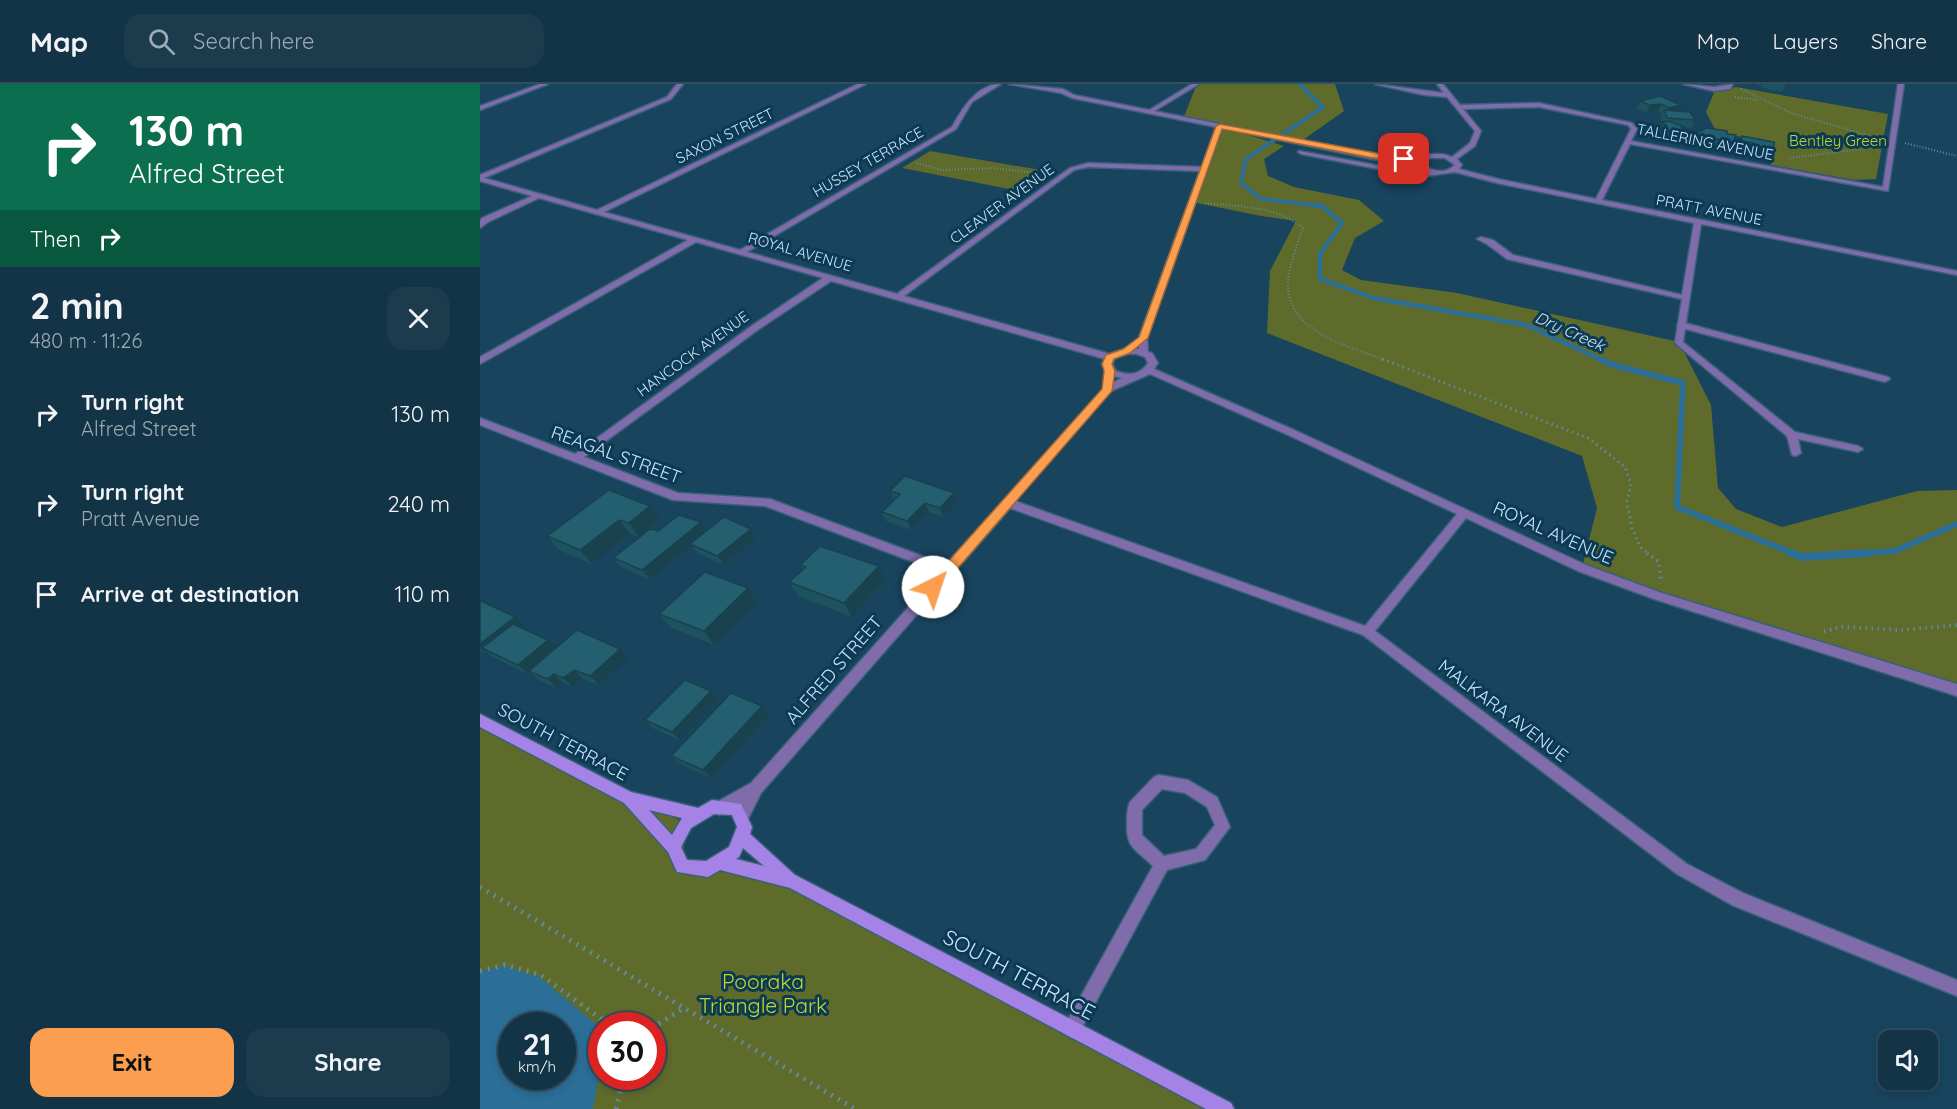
<!DOCTYPE html>
<meta charset="utf-8">
<style>
body{margin:0;font-family:Quicksand,sans-serif;background:#1c3b4d;color:#f1f3f6;height:100vh;display:flex;flex-direction:column;font-size:22px;white-space:nowrap}
*{box-sizing:border-box;margin:0}
p{font-size:20px;color:#9daab3}
.icon{flex:none;width:33px;height:33px;fill:none;stroke:currentColor;stroke-width:2;stroke-linecap:round;stroke-linejoin:round}
.map{position:relative;flex:1;overflow:hidden}
.panel{display:flex;flex-direction:column;background:#133346;width:480px}
.panel>*{flex:none}
.banner{background:#0b6e4f;color:#fff;overflow:hidden}
.fabs{position:absolute;left:1398px;top:946px;display:grid;gap:12px}
.fabs a{display:grid;place-items:center;width:60px;height:60px;border-radius:12px;background:#133346;box-shadow:0 3px 9px #0003,0 0 0 2px #324e5f;font-size:30px}
.speed{position:absolute;left:18px;top:928px;display:flex;gap:12px;font-size:30px;font-weight:700;text-align:center}
.speed>*{display:grid;place-content:center;width:78px;height:78px;border-radius:50%;background:#133346;box-shadow:0 3px 9px #0003,0 0 0 2px #324e5f;line-height:1}
.speed small{font-size:15px;font-weight:400}
.speed .limit{border:9px solid #d22;background:#fff;color:#111}
.pin{position:absolute;display:grid;place-items:center;width:51px;height:51px;color:#fff;margin:-26px;border-radius:12px;box-shadow:0 3px 9px #0006}
.me{position:absolute;width:66px;margin:-33px;rotate:41deg;stroke-linejoin:round;filter:drop-shadow(0 0 4px #0008)}
.turn{display:flex;align-items:center;gap:21px;height:126px;padding:0 30px;font-size:27px}
.turn .icon{width:78px;height:78px;stroke-width:2.5}
.turn b{display:block;font-size:42px;line-height:51px}
.then{display:flex;align-items:center;height:57px;padding:0 30px;background:#0003;gap:12px;font-size:22px}
.round{display:grid;place-items:center;flex:none;width:63px;height:63px;border-radius:18px;background:#1c3b4d}
.head{display:flex;align-items:center;justify-content:space-between;height:102px;padding:0 30px}
h1{font-size:36px;font-weight:700;line-height:45px}
.primary-button{display:flex;gap:12px;margin-top:auto;padding:12px 30px}
.primary-button a{flex:1;height:69px;border-radius:18px;background:#fb9e50;color:#111;font-size:24px;font-weight:700;line-height:69px;text-align:center}
.primary-button a+a{background:#1c3b4d;color:#f1f3f6}
ul{padding:0;list-style:none}
li{display:flex;align-items:center;gap:18px;height:90px;padding:0 30px}
li div{flex:1}
li b{display:block;font-size:22px}
li em{font-style:normal}
header{display:flex;align-items:center;gap:36px;box-sizing:border-box;height:84px;padding:0 30px;background:#133346;border-bottom:2px solid #324e5f}
header strong{font-size:28px}
nav{display:flex;gap:33px;margin-inline-start:auto;font-size:21px}
.search{width:420px;height:54px;background:#1c3b4d;display:flex;align-items:center;gap:15px;box-sizing:border-box;padding:0 21px;border-radius:18px;color:#9daab3;font-size:22px}
main{display:flex;flex:1;min-height:0}
.map>svg:first-child{display:block}
.green{fill:#5f6b2b;fill-rule:evenodd}
.water{fill:#2b6e97;fill-rule:evenodd}
.lines{fill:none;stroke-linecap:round;stroke-linejoin:round}
.stream-far3{stroke:#2b6e97;stroke-width:4}
.stream-far2{stroke:#2b6e97;stroke-width:4.5}
.stream-far1{stroke:#2b6e97;stroke-width:6}
.stream{stroke:#2b6e97;stroke-width:8}
.lane-casing{stroke:#38617a;stroke-width:3}
.street-casing{stroke:#38617a;stroke-width:3}
.secondary-casing{stroke:#38617a;stroke-width:3}
.path-far3{stroke:#6389a0;stroke-width:2;stroke-dasharray:1 2;stroke-linecap:butt}
.path-far2{stroke:#6389a0;stroke-width:3;stroke-dasharray:1.5 4;stroke-linecap:butt}
.path-far1{stroke:#6389a0;stroke-width:4;stroke-dasharray:1.5 4.5;stroke-linecap:butt}
.path{stroke:#6389a0;stroke-width:5;stroke-dasharray:2 6;stroke-linecap:butt}
.lane{fill:#816cab;fill-rule:evenodd}
.street{fill:#816cab;fill-rule:evenodd}
.secondary{fill:#a583e6;fill-rule:evenodd}
.wall{fill:#1f525f}
.shaded-wall{fill:#19424e}
.building{fill:#245f6f;stroke:#19424e;stroke-width:1.5}
.route{fill:#fb9e50;stroke:#a36734;stroke-width:1.5}
.labels{text-anchor:middle;stroke-width:6;stroke-linejoin:round;paint-order:stroke}
.far-street-label{font-size:15px;fill:#c7e6fb;stroke:#0c3953}
.far-park-label{font-size:15px;fill:#bed82c;stroke:#0c3953}
.far-water-label{font-size:16px;font-style:italic;fill:#c9e3f5;stroke:#0c3953}
.street-label{font-size:18px;fill:#c7e6fb;stroke:#0c3953}
.near-street-label{font-size:21px;fill:#c7e6fb;stroke:#0c3953}
.near-park-label{font-size:21px;fill:#bed82c;stroke:#0c3953}
</style>
<header>
<strong>Map</strong>
<div class="search"><svg class="icon" aria-label="search" viewBox="0 0 24 24"><circle cx="10" cy="10" r="6"/><path d="M15 15l6 6"/></svg>Search here</div>
<nav><a>Map</a><a>Layers</a><a>Share</a></nav>
</header>
<main>
<section class="panel">
<div class="banner">
<div class="turn"><svg class="icon" aria-label="right" viewBox="0 0 24 24"><path d="M7 20v-9h11M14 6l5 5-5 5"/></svg><div><b>130 m</b>Alfred Street</div></div>
<div class="then">Then<svg class="icon" aria-label="right" viewBox="0 0 24 24"><path d="M7 20v-9h11M14 6l5 5-5 5"/></svg></div>
</div>
<div class="head"><div><h1>2 min</h1><p>480 m · 11:26</p></div><a class="round"><svg class="icon" aria-label="close" viewBox="0 0 24 24"><path d="M6 6l12 12M18 6L6 18"/></svg></a></div>
<ul>
<li><svg class="icon" aria-label="right" viewBox="0 0 24 24"><path d="M7 20v-9h11M14 6l5 5-5 5"/></svg><div><b>Turn right</b><p>Alfred Street</p></div><em>130 m</em></li>
<li><svg class="icon" aria-label="right" viewBox="0 0 24 24"><path d="M7 20v-9h11M14 6l5 5-5 5"/></svg><div><b>Turn right</b><p>Pratt Avenue</p></div><em>240 m</em></li>
<li><svg class="icon" aria-label="arrive" viewBox="0 0 24 24"><path d="M6 21V4h12l-3 4 3 4H6"/></svg><div><b>Arrive at destination</b></div><em>110 m</em></li>
</ul>
<div class="primary-button"><a>Exit</a><a>Share</a></div>
</section>
<div class="map">
<svg width="1477" height="1025" viewBox="0 0 1477 1025">
<rect width="100%" height="100%" fill="#19445e"/>
<path class="green" d="M717,0H855L864,27L820,58L749,45L804,62L784,75L788,92L814,103L879,116L904,137L875,154L862,186L881,196L977,209L1199,258L1231,321L1238,404L1256,425L1302,443L1437,407L1477,406V606L1102,484L1117,424L1102,372L787,249L790,187L816,137L781,132L712,118L740,43L703,35Z
M1256,3L1408,30L1396,95L1375,96L1291,81L1295,58L1237,49L1226,28L1235,6Z
M450,67L572,88L545,108L422,84Z
M0,636L149,714L206,739L202,783L312,797L748,1025H0ZM32,942H82V993H32ZM122,942H172V993H122Z"/>
<path class="water" d="M24,882L59,893L121,944V980L113,1025H0V888ZM32,942H82V993H32Z"/>
<g class="lines">
<path class="stream-far3" d="M819,0L843,23L766,75L761,99L781,115L842,122"/>
<path class="stream-far2" d="M832,121L842,122L862,139L840,170V195L894,214L1046,241L1122,276"/>
<path class="stream-far1" d="M1119,275L1133,281L1203,299L1197,423L1315,470
M1365,470L1415,467L1477,440"/>
<path class="stream" d="M1311,469L1322,473L1388,469"/>
<defs>
<path id="lane" d="M712,0H719L671,29L666,28Z
M1201,238L1408,293L1410,295L1405,298L1198,243L1197,241Z
M1199,255L1315,348L1378,362L1383,365L1378,368L1318,355L1321,369L1316,372L1312,371L1307,352L1196,260L1195,258Z"/>
<path id="street" d="M60,0H68L0,26V22Z
M197,0H203L191,15L4,94L117,126L378,0H386L124,128L260,166L472,43C482,25 497,0 521,0L492,18L476,45L267,168L417,210L590,84L608,79L722,83L736,43L592,14L581,9L529,0L583,5L594,11L935,79L938,74C950,69 960,68 972,73L990,59L995,47L967,13L944,11L895,0L964,9L957,0H963L980,21L1059,19L1152,39L1157,45L1151,57L1403,103L1418,0H1424L1408,107L1150,60L1122,116L1477,187V191L1221,140L1203,258L1199,261L1195,258L1202,215L1027,175L1007,160L997,155L1001,153L1013,156L1033,171L1202,211L1214,139L1017,99L975,88L939,93L821,70L818,68L819,67L939,89L944,88L936,84L742,44L667,254L668,268L672,269L678,279L674,285L814,346L1106,481L1182,509L1477,600V612L1174,515L1098,487L986,434L895,547L1207,780L1263,809L1477,896V912L1252,821L1197,790L883,551L530,424L281,709L266,739L261,741L256,739L254,734L260,720L240,731L235,729L233,724L235,719L271,699L460,488L285,422L193,416L0,341V334L95,370L273,241L343,194L216,158L0,280V273L208,156L59,114L8,138L0,144V137L2,134L52,112L0,97V91L187,13ZM1059,23L1148,41L1151,45L1116,115L1018,95L979,85L982,81L977,75L995,62L1001,47L983,25ZM950,74H965L975,81C964,91 953,87 942,81L943,76ZM608,83L720,87L659,254V265L647,264L630,270L424,212L594,86ZM351,197L625,275L622,280L630,291L642,294L625,303L466,481L290,415L198,409L104,373L279,245ZM647,270H656L665,273L668,279C660,291 649,292 636,287L632,280L635,274ZM670,290L806,350L977,430L885,542L535,417L631,307Z
M1203,0L1234,3L1253,0L1250,5L1234,7Z
M679,691L708,696L737,713L750,743L725,776L687,786L598,951L592,954L586,951L583,945L586,939L673,782C654,764 646,764 647,738C647,731 647,725 650,718L674,693ZM682,705L705,709L727,723L735,741L716,765L684,772L662,751V726Z"/>
<path id="secondary" d="M0,630L151,708L218,724L232,716L261,720L272,743L270,750L315,791L751,1019L754,1025H726L310,804L240,786L228,793L197,788L188,768L144,719L0,643ZM169,726L202,734L192,751ZM234,730L252,731L257,743L249,763L226,777L207,776L201,763L211,744ZM263,764L284,782L256,775L259,773Z"/>
</defs>
<use href="#lane" class="lane-casing"/>
<use href="#street" class="street-casing"/>
<use href="#secondary" class="secondary-casing"/>
<path class="path-far3" d="M1261,5L1311,29L1400,55
M1255,13L1278,16
M1425,59L1477,72
M1310,74L1398,63
M437,79L462,86L513,84L565,90
M725,119C759,123 795,121 823,144C817,162 808,183 808,202C809,249 871,263 905,276"/>
<path class="path-far2" d="M902,275L1108,354L1145,383L1151,400L1147,418L1152,444L1160,463L1169,470"/>
<path class="path-far1" d="M1167,469L1179,478L1181,499
M1344,547L1362,543L1423,546L1477,541"/>
<path class="path" d="M0,803L375,1025
M0,887L25,881L61,891L131,942
M172,944L204,924
M136,1025L144,993"/>
<use href="#lane" class="lane"/>
<use href="#street" class="street"/>
<use href="#secondary" class="secondary"/>
</g>
<path class="wall" d="M1277,0H1306L1302,8L1281,4L1282,2L1277,1Z
M1180,12L1198,27L1215,36L1212,44L1204,43L1203,44L1212,49L1209,57L1194,59L1175,50L1178,42H1180L1181,38H1182L1181,34L1182,30L1178,28L1167,29L1157,25L1160,17Z
M1247,50L1254,58L1251,66L1208,59L1212,51Z
M1262,52L1293,65L1289,74L1268,69L1269,67L1257,65Z
M129,406L180,436L170,445L178,447L221,438L227,447L271,445L276,454L244,481L217,469L212,461L170,496L141,483L133,474L159,453L150,450L112,480L79,466L67,452Z
M410,407L477,419L463,433L449,428L431,446L406,437L402,428L414,416Z
M320,481L405,496L372,533L318,512L309,498L323,486Z
M268,504L277,518L234,561L190,543L179,530Z
M0,518L45,542L42,544L68,556L76,564L149,574L119,601L103,595L93,603L83,599L77,604L59,596L50,588L48,590L13,573L9,570L8,571L0,567Z
M239,616L200,656L174,645L165,636Z
M282,622L289,631L231,694L200,680L191,672Z"/>
<path class="shaded-wall" d="M1181,20L1178,28L1167,29L1170,21Z
M1201,21L1197,29L1186,32L1189,24Z
M1201,43H1204L1201,50L1212,49L1209,57L1194,59Z
M474,409L477,419L463,433L460,424Z
M445,419L449,428L431,446L427,437Z
M170,422L180,436L159,453L149,439Z
M139,436L150,450L112,480L100,466Z
M221,438L228,448L210,460L212,461L170,496L162,486Z
M271,445L276,454L244,481L237,472Z
M399,482L405,496L372,533L364,519Z
M268,504L277,518L234,561L224,547Z
M35,533L45,542L11,569L2,564L9,570L8,571L0,564V560Z
M68,556L78,565L49,587L50,588L48,590L38,581Z
M140,565L149,574L119,601L110,592Z
M94,586L103,595L93,603L83,594Z
M74,590L83,599L77,604L67,595Z
M231,607L239,616L200,656L192,648Z
M282,622L289,631L231,694L223,686Z"/>
<path class="building" d="M1180,12L1201,21L1189,24L1181,20L1170,21L1160,17Z
M1184,26L1210,28L1215,36L1187,34Z
M1189,37L1204,43H1201L1212,49L1197,51L1178,42L1186,41L1181,38Z
M1227,44L1247,47V50L1256,51L1254,58L1212,51Z
M1262,52L1294,58L1293,65L1272,61L1273,59L1261,57Z
M425,392L474,409L460,424L445,419L427,437L402,428L420,410L410,407Z
M129,406L170,422L149,439L139,436L100,466L67,452Z
M199,431L221,438L162,486L133,474L170,445L178,447Z
M244,433L271,445L237,472L210,460Z
M340,462L399,482L364,519L309,498L326,483L320,481Z
M225,488L268,504L224,547L179,530Z
M1,517L35,533L0,560V518Z
M33,540L68,556L38,581L2,564Z
M97,546L140,565L110,592L94,586L83,594L74,590L67,595L49,587Z
M205,596L231,607L192,648L165,636Z
M251,609L282,622L223,686L191,672Z"/>
<path class="route" d="M740,40L928,75L924,78L909,77L742,45L668,254L650,269L634,275L632,280L635,287L632,307L458,507H448L446,503L448,500L622,305L624,287L622,280L626,271L643,265L659,253L736,42Z"/>
<g class="labels">
<g class="far-street-label">
<text transform="translate(245 52) rotate(-26)" y="5">SAXON STREET</text>
<text transform="translate(1225 58) rotate(11)" y="5">TALLERING AVENUE</text>
<text transform="translate(388 78) rotate(-30)" y="5">HUSSEY TERRACE</text>
<text transform="translate(522 120) rotate(-36)" y="5">CLEAVER AVENUE</text>
<text transform="translate(1229 126) rotate(11)" y="5">PRATT AVENUE</text>
<text transform="translate(320 168) rotate(16)" y="5">ROYAL AVENUE</text>
<text transform="translate(213 270) rotate(-36)" y="5">HANCOCK AVENUE</text>
</g>
<g class="far-park-label">
<text x="1358" y="62">Bentley Green</text>
</g>
<g class="far-water-label">
<text transform="translate(1090 247) rotate(24)" y="6">Dry Creek</text>
</g>
<g class="street-label">
<text transform="translate(136 371) rotate(20)" y="6">REAGAL STREET</text>
<text transform="translate(1073 449) rotate(24)" y="6">ROYAL AVENUE</text>
<text transform="translate(354 586) rotate(-49)" y="6">ALFRED STREET</text>
<text transform="translate(1023 627) rotate(37)" y="6">MALKARA AVENUE</text>
<text transform="translate(83 658) rotate(28)" y="6">SOUTH TERRACE</text>
</g>
<g class="near-street-label">
<text transform="translate(539 891) rotate(28)" y="7">SOUTH TERRACE</text>
</g>
<g class="near-park-label">
<text x="283" y="905">Pooraka<tspan x="283" dy="24">Triangle Park</tspan></text>
</g>
</g>
</svg>
<div class="fabs">
<a><svg class="icon" aria-label="sound" viewBox="0 0 24 24"><path d="M4 9h4l5-4v14l-5-4H4zM17 9q2 3 0 6"/></svg></a>
</div>
<div class="speed"><div>21<small>km/h</small></div><div class="limit">30</div></div>
<div class="pin" style="left:924px;top:75px;background:#d93025"><svg class="icon" aria-label="arrive" viewBox="0 0 24 24"><path d="M6 21V4h12l-3 4 3 4H6"/></svg></div>
<svg class="me" style="left:453px;top:503px" viewBox="-20 -20 40 40"><circle r="19" fill="#fff"/><path d="M0-13L10 11 0 6-10 11z" fill="#fb9e50"/></svg>
</div>
</main>
